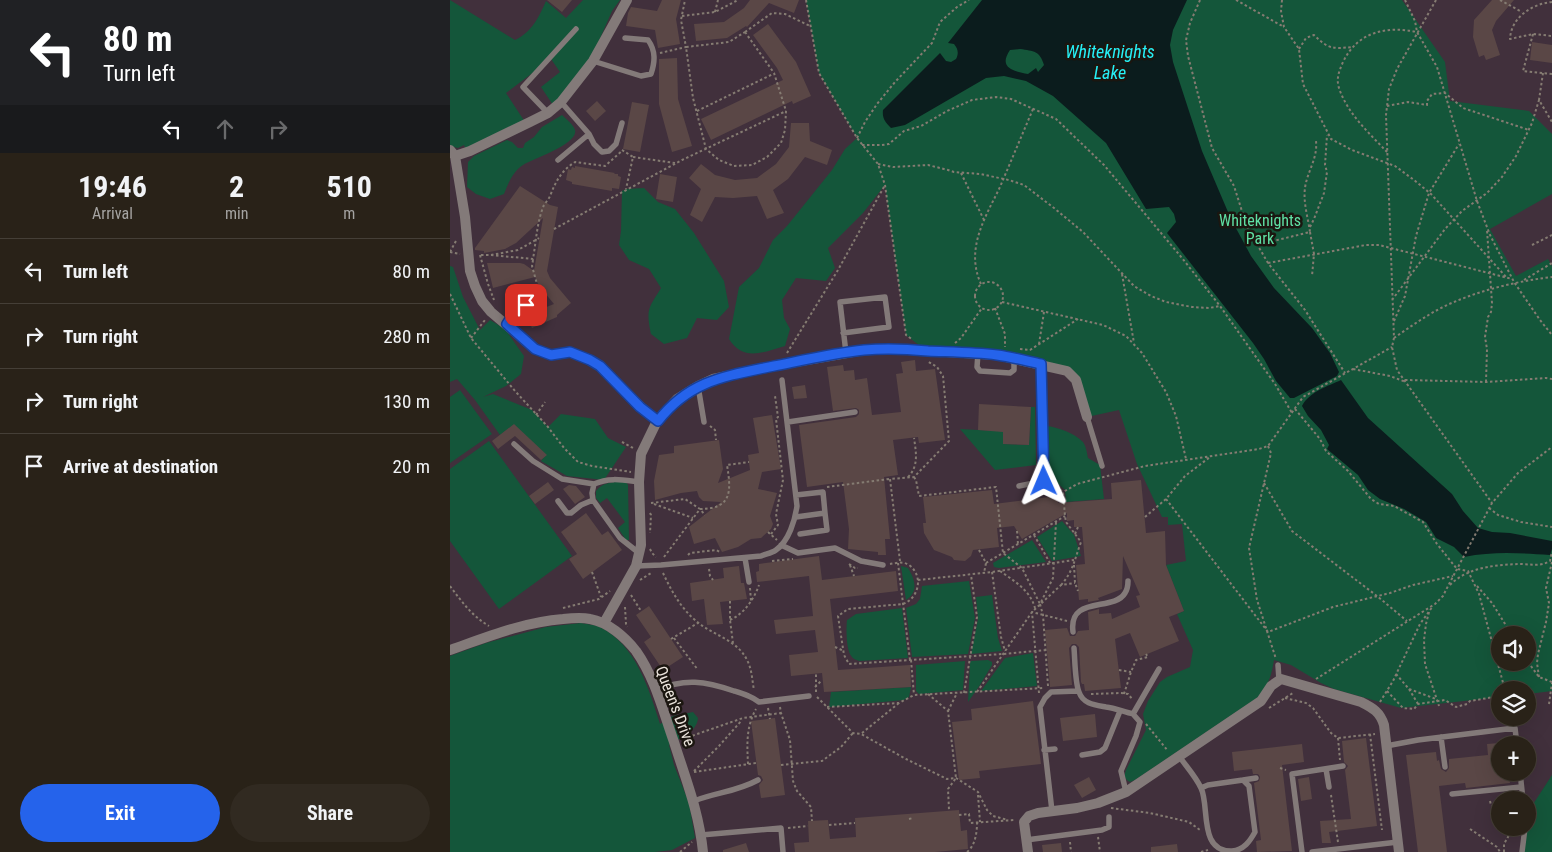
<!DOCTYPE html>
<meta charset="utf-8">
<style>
body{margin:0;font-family:"Roboto Condensed",sans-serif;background:#312a21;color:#f1f3f6;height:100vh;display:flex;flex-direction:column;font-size:19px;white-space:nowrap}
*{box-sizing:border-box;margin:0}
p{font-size:16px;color:#a5a4a2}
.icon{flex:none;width:28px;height:28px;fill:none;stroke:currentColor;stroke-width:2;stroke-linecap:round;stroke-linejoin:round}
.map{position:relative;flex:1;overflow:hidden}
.sheet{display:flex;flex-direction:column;background:#292218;width:450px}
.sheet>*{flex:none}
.hud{background:#202124;color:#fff;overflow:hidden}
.buttons{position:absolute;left:1041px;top:626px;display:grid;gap:10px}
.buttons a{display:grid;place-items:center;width:45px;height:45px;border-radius:50%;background:#292218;box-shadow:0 5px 20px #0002,0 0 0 1px #453f37;font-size:25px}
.pin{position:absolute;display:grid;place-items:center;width:42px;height:42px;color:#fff;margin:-21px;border-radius:10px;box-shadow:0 2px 8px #0006}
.me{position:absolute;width:55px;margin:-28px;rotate:359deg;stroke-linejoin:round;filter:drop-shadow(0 0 4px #0008)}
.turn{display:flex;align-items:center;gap:18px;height:105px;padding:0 20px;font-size:22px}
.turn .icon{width:65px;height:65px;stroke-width:2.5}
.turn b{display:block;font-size:35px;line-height:42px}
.lanes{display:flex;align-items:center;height:48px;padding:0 20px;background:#0003;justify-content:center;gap:25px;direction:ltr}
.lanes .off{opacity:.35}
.eta{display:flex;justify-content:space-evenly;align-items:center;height:85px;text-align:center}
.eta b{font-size:30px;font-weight:700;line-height:35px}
.action{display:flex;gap:10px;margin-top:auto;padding:10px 20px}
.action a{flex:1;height:58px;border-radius:30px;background:#2563eb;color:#fff;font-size:20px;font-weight:700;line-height:58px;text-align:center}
.action a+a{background:#312a21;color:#f1f3f6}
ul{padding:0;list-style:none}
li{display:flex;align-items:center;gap:15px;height:65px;padding:0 20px;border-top:1px solid #453f37}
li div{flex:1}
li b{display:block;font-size:19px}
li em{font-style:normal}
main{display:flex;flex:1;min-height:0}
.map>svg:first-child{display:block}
.education{fill:#41303c;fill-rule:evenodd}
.green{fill:#14563a;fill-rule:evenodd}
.water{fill:#0b1c1d;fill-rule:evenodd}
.building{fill:#5a4746}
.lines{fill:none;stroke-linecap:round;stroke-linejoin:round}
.path{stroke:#857c72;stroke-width:2;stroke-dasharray:2.5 2.5;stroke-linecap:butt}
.lane{stroke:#837a79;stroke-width:5.5}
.street{stroke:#837a79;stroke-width:10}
.route-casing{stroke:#184099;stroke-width:12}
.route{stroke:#2563eb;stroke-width:9}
.labels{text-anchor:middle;stroke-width:5;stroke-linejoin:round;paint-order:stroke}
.park-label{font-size:16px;fill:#5fe0a4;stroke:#1b1610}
.street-label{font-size:16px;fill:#eae3db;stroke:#1b1610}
.water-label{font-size:18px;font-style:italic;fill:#26f0f6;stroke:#1b1610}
</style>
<main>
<section class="sheet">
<div class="hud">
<div class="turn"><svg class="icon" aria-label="left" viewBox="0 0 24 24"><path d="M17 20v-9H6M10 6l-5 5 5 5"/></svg><div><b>80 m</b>Turn left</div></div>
<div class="lanes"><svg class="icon" aria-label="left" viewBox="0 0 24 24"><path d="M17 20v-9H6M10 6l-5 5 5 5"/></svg><svg class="icon off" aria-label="ahead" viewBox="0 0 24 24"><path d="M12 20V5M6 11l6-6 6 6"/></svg><svg class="icon off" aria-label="right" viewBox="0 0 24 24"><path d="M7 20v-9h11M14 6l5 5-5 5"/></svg></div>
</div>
<div class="eta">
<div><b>19:46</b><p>Arrival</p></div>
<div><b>2</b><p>min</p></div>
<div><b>510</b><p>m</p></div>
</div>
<ul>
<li><svg class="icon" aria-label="left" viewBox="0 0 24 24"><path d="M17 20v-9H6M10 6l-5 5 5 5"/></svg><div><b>Turn left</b></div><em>80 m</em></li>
<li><svg class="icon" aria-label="right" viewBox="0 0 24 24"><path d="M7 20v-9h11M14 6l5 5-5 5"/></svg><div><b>Turn right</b></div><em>280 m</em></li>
<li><svg class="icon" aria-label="right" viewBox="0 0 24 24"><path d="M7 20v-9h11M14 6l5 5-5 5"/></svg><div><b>Turn right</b></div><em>130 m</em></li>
<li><svg class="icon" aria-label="arrive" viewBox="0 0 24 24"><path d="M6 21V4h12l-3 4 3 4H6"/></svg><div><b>Arrive at destination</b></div><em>20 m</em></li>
</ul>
<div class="action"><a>Exit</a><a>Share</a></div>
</section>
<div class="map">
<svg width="1102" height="852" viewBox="0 0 1102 852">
<rect width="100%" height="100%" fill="#372d20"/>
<path class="education" d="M0,0H1102V852H0ZM1050,635H1078V662H1050ZM1050,690H1078V718H1050ZM1050,745H1078V772H1050ZM1050,800H1078V828H1050Z"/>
<path class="green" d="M0,0L65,40C82,32 89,17 96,1L116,18L133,0H170L162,11L138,66L103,105L91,87L110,72L101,59L56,93L75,122L16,150L14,145L8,148L0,146Z
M356,0H952L995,62L1000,101L1079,111L1102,134V194L1040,229L1066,276L1098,259L1102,266V691L1078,694V690H1050V697L951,708L884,689L871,683L841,665L824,660C821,677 819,684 807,698L685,780L680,782C674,779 674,776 676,770L696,730L693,714L698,701L710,682L717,677L740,667L743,650L727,614L734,611L716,565L736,561L732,524L718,525V517H712L687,464L669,410L637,417L617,371L470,346L456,335L435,185L413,213L378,248L385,268L376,281L346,278L332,300L334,318L340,329L335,346C314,352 293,362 279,339L289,287L309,268L323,240L337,226L382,170L395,149L407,138L369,73ZM1050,635H1078V662H1050Z
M112,115C116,119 123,124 125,130C129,144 82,159 73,165C63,171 58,184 54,194L40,199L26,194L17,187L18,162L24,156L57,140L62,142L68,148H73L75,143L84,137L92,127Z
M194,188L208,202L225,209L244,233L274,281L279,307L267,320L247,318L237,338L214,344L201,334C196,309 198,309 211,288L199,269L179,260L169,245L171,231L172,191L176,189Z
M0,266L3,267L13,297L30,330L40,320L55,329L74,356L71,374L56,386L33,397L43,394L82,410L98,427L111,414L145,419L158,438L176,447L154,480L117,476L91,461L96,455L64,425L50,435L25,400L7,379L0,382Z
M10,390L42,434L0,463V397Z
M581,407H585L586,465L545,470L510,429L546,431L554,421L553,444L579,445Z
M596,426C608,427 624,433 633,442C636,446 637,453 638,458L650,465L654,499L616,502L615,490L596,473Z
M39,441L122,556L49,609L0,541V469Z
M176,482L178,485L179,540H176L168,528L175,522L157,498L150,503L146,498V491C154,481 164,482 176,482Z
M612,521L624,535L631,556L602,561L587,537Z
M582,540L596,562L549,568L544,567L543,563Z
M451,566L458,568C465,579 469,592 456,600Z
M519,581L525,618L518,654L462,657L456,608L466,604L470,599L472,586Z
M542,595L548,638L552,651L521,654L528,619L526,597Z
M452,608L458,658L409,661C407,660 403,659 402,657C396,651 396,628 397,620L406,614Z
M131,623C137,624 145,625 150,627C186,645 199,689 210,724L223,716L243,712L248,718C247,732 230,738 219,745L224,765L239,803L245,838L222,850L205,852H0V656L36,643L96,627Z
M583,653L587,686L531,691L555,658Z
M538,660L542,662V665L530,685L518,702L520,663L521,661Z
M515,661L513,690L469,694L466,691V665Z
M461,687L459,697L454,700L379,707L381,692Z
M1102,775V852H1072L1078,828V812Z"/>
<path class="water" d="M532,0H737L723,30L720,45L723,62L752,151L781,219L801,256L824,288L862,328L880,353L889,372L887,376L844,398H840L826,381L814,359L803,343L717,233L726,222L724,214L719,207L696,209L656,143L603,96L576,81L554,76L536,78L455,125L441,128C435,122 432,118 433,110L490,53L496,61L501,62L506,59C509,53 508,49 504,44L498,43ZM570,49C584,51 590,51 594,65L588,72L586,68L578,74C563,71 548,68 560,50Z
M891,380L918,418L1002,494L1013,511L1028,528L1042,532L1060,533L1102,541V549L1100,555C1069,553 1044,551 1014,557L1004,547L986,538L976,522L954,509L930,499L918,490L908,475L877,449L879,445L871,430L858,416L852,406C859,392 878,386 891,380Z"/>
<path class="building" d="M97,0H122L112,12Z
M212,0H231L226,19L230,44L208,48L205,30L176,26L178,13L181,7L207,11Z
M300,0H349L344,13L319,3L297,27L296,26L277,38L246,41L244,24L274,22L294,8Z
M1042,0H1064L1046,21L1042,30L1050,55L1036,60L1034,55L1029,57L1023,37L1024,20Z
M318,24L346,62L361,96L343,104L342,101L261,140L251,119L333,80L327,68L303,35Z
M1082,42L1102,45V63L1080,60Z
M227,58L228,99L242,146L222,152L209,104V59Z
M147,101L156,111L145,121L136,111Z
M182,102L199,105L190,152L173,149Z
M341,123H359L360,141L382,150L377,165L355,157L338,179L323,190L334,213L317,219L307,196L283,198L265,197L252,222L240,215L251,189L239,178L251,164L265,175L285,180L307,178L326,164L339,147Z
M125,166L165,173L164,174H168V176L171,177L169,189L162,188V191L122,184V182L116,180L118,169L121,170L122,167L125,168Z
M210,174L227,177L223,202L206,199Z
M70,186L100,205L108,207L97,271L100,278L121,303L107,315V317L82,328L76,315L104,304L94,292V287L89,286L85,277L43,288L37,263H70L74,264L84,271L93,218L66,243L55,249L34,253V251L25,250V248Z
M465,360L466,371L485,369L495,440L469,443L468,437L443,440L448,475L434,477L440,539H435L436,555H428V552L398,549L399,529L393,482L357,487L349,425L406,417L409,414V410L406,408L383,411L377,367L393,365L394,371L404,370L405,380L417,378L422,415L451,412L446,374L453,373L451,362Z
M355,385L357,398L344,399L342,387Z
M529,404L581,407L579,445L553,444V432L528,430Z
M322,415L331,469L312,472L308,489L327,493L320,516L323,524L321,529L311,538L301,539L288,547L272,552L265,538L244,544L239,527L271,502L253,501L249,497L247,491L231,493L205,500L204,481L209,455L224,453V446L269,440L273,469L268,483L300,470L298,455L309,453L303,418Z
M64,424L97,455L91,460L65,436L48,449L42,441Z
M691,480L696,533L715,531L716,565L734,611L719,617L729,641L690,657L680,633L665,639L671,688L635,691L634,684H632L631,682L629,647L626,644H622L619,648L622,685L600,687L595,630L617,628L620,636H625L628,631L639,630L638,612L649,609V614L661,613L662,619L690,607L686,596L690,595L673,556L672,589L648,598L649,600L638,602V599L629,600L626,565L635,564L632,527H624V520L617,521V513L572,539L564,526L547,528L549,547L523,550L521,556L515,561L504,560L502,557L484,550L474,533L473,523H476L473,497L542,490L544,504L607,496L608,503L662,499L661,483Z
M98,482L104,490L85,504L79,496Z
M119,485L126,486L135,497L125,504L113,489Z
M136,513L152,535L158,531L172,550L133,579L119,559L127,554L111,532Z
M369,556L372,580L446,571L448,591L380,599L388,670L460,665L461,687L374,692L372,673L341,676L339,655L368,652L365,630L326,634L324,620L363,616L359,576L307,582L306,572L309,571V564Z
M289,566L291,583H294L297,599L270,602L273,624L257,625L254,599L242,601L240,583L274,578L273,568Z
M199,606L233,657L213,670L194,642L201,637L186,615Z
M583,701L591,764L529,771L530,778L509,780L502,722L522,720L521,709Z
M645,714L647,737L613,741L610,718Z
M325,718L335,795L311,798L309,785L313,780L311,776L308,775L301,721Z
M916,738L927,826L879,832L881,843H872L870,821L901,819L895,770L898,766L894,762L892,741Z
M1050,743V772H1058L1060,783L1016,788L1015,783L989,786L997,852H968L956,755L986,752L987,761L989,760L991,769L996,772L999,768V759L1038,755L1037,744Z
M852,744L854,762L832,765L842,851L807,852L806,841L811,840L804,783L809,781L810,777L808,774H803L802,769L784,771L782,752Z
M639,777L646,790L632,798L624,785Z
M859,777L862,799L851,801L848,779Z
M509,810L511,831L517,830L518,849L485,852H345L344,843L359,842L358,821L378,820L380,839L406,837L405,818Z
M296,843L299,852H273V850Z
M611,843L612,852H593L592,845Z
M727,844L728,852H701V847Z"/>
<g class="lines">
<path class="path" d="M356,0L369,73L407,138L428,164L435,185L456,335L463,340
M750,0L740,23L736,40L738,56L762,148L784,186L797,227L818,263L855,310L895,373
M786,0L834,27
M832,0L831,11L834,27L849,49L853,84L881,139L902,150L945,166L964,180L981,194L1057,278
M955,0L965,21L967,32L987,67L1027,201L1040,235L1064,282L1090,320L1102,335
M986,0L947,69L939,89L936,115L944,338L942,347L947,370L1042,503
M1050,0L1072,12
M1102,2C1081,4 1061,18 1060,39L1083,34L1102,36
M265,12L268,0
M232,16L265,12L288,0
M295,32L324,73L336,111L335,130L331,143L317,157L302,165L284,166L269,160L256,149L243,98L236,47L279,42Z
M295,32L322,13L335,14L360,26
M1083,34L1073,71L1102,74
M849,49L856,38L864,35C878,49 883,49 902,47
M210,53L236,47L231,20L235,0
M1093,73L1089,100L1102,122
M937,106L958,102L977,105V101L982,94L995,93L1013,108L1079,130
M247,111L323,74
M407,138L415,122L427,104L445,82L482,43L490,22L507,7L519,0
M412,145H432L439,144L454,131L471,126L497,111L522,100L546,97L561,99L606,119L654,165L732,258L770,306L825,384L842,413
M172,150L183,157L176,189
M937,152C919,133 897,113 889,88C886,79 889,71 893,62C908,31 937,26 967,32
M183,157L225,163
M428,164L443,167L478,165L498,170L504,172L530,174L559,180L574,185L604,208L633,232L684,286L701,296L716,302L742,307L759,308L770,306
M511,173L534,220
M860,227L864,219L874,193L877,172L875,165L877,135
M104,229L232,160L336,111
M860,232L864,254L862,276
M807,245L860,232C858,218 853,202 855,188C857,172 868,158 866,141
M1082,245L1102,235
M0,252L7,239
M0,252L10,254
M30,255L38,284L44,300
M31,255H41L68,250L89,238
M41,255L83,259C86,242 87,221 94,205C96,202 99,199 100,196C106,181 111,171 125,162L155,166L173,150
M83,260L82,266L87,284
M818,263L916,245H929L1062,279
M672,274L684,343
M1074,280L1102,263
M525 296a14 14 0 1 1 28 0a14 14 0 1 1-28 0Z
M531,284C515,249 535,218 550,187C561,161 572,135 583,109
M0,294L21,338L65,391L98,427L114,448L128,462L142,466L181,472
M942,300L995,229L1012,211L1037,193L1052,177L1066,156L1082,123L1089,100
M552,302L653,325L676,336L692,353L716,392L726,416L736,459
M545,308L555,334V347
M944,321L955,296L966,236L979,193L1009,144
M21,338L35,320
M944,338C963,325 982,311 1004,302C1035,289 1068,281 1102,277
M505,343L511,338L532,308
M589,344L594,312
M570,349L580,350L628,319
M337,353L388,270L435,185
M903,369L940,376L956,382
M955,380L1036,382L1096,378L1102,379
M1036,382L1037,349L1035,337L1038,317L1041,312L1042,303L1037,230
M845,409L870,439L876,451L898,471L921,499L929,504L944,506L973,522L987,544L1007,569L1018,571L1029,594L1055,690
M86,415L95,402
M260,426L265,430L266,440
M172,442L183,448
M818,446L821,453L799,548L807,600L826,659
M458,477C469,466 466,452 464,438
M464,477L466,480L469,496L546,487L553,553L572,568L590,604
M814,483L842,531L927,596L957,621
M601,485L612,491
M377,487L439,479
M716,499L818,632L883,607L940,593L963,585L1003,576
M201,503L235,499L250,509L255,515
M204,504L243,518
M1039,508L1048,515L1071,522L1102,527
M250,509C283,509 281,490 277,465L299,462
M200,513L201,515L200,533
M695,517L716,499L735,476L760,457
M567,531L568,544
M318,532L327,540
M321,534L328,525L326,514L333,480L326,419L328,417L325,396
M625,534L628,527
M584,535L600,563
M200,549L202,553L206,557
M529,550L536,563L534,573
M238,555L240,553L266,550L270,552
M214,557L250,509
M322,561L343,559
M450,561L440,479L464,477L499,441L493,376L487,367L477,361
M448,563L460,660
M536,563L615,516
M399,564L405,568H408
M440,564C446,563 453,561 459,565C474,576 469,598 453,604L398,609L388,616L394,655L399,664L553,654L596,650
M400,565L404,576
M624,565L625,583L628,591
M259,569L260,576L263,580
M550,571C564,581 580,590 585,608
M142,572L151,597
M542,572L551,637L555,651
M213,573C221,590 230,607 245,620C261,635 287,639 297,660C302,669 302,680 304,690
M190,580L201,573
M468,580L542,572L624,560
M611,585C623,572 625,558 631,542L616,522L615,516L613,492L627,484L695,466L809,449L818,446L853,397L942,347
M1000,585C1018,567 1045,565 1069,564C1080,564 1090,567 1100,561L1102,552
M0,586C12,602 22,616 39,626
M1027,586L1042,603L1062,635
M300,588L301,601
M181,595L191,611
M280,601V620L283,643
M175,607L176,624L177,627
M113,608L149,599L160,591
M979,612L976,624L974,640L975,664L989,706
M280,620C294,614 304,599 309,585
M224,638L248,670
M221,639L248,623
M385,647L394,651
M461,660L464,695
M1078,662L1089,677L1102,682
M669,670L681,672
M946,674L959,689L986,699
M1089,677L1087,663L1088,654L1096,622L1099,603L1096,588L1102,562
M866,679L985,604L993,596L998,586L1042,503L1068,473L1102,447
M598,686L593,615L590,604L603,578L606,522
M365,687L372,680
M959,689L968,704
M937,691L953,708L964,709L968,704L995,700L1006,707L1017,704L1020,701L1050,696
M366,692V673
M527,692L582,612L611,585L625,583
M514,693L527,617L521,575
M589,693L582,612L617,621
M478,694L498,711L506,778L498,789L499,810
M641,694L671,693L678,694L683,700
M674,694L681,672L686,660L698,657L696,654
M367,697L403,733L411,734L456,759L497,779L506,778L528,792L537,810L543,816L558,820
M835,698L856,703L863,708L881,733L888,738L925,734
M930,702L943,681L970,624L983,606
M1099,704L1102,683
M330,707L331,713L340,740L343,781L347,791L361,807L362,821
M377,707L449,703L464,695L594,688
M318,708L320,719
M819,708L843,693
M498,711L507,693
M696,724L718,751
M412,733L449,703
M920,734L932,830
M888,738L890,760
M233,739L293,718L331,713
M298,764C297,744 296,727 306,709
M331,765L372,761L391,747L403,733
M830,768L836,770
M244,771L269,746L292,720
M244,772L306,763
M528,795L530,822
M881,795L888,842
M1057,800L1063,796
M1040,801L1041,805L1049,808L1050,810
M661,808L700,813L739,822L750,830
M509,815L519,814L520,823L564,820
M459,819L463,818
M379,825L405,823
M338,828L358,826
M1020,829L1047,847L1050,852
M648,837L650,852
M620,842L621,852
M230,852L242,842
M517,852C525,846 527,833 527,823
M751,852L758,850
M1054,852V844L1063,828"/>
<path class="lane" d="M143,61L191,76L201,74C205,62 206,51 198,40L175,38
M111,102L139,134L144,144L152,152L159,151L166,144L172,123
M98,113L73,87L126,29
M108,160L139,134
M57,324L66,310L87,300L90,290
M393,333L439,327L435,297L390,302L396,353
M528,353L527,367L530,371L560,373L564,370V358
M248,386L254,422
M637,417L652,466
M338,422L405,412
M64,444L83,461L112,479L144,484
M189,482C173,480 159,477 144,484L142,493L143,500L170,538L189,553
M569,486L594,481L591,364
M108,501L117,513H121L131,505L143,500
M346,517L375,513L373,492L346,495
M350,534L377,530L375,513
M331,545L348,553L385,548L411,561L433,565
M295,558L299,582
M186,566L211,565L311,556C316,554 322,553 326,550C339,541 345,520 347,506L332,380
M623,632C618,595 664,612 675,593C677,590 678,585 678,581
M624,648C625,660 625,683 629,692C633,704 645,705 656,707C665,708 674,712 683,714
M828,665L829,680
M206,690C235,678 255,681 284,691C294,694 301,696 309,702L359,696
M991,737L995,767
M936,746L968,740L1065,728L1067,745
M594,750L605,749
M632,755L650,752L655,748L670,711
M729,756C736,766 746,777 751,788C760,806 748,852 782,851C794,850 800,841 805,832L799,786L793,780L758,785L751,788
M876,769L879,787
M1070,772L1073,800
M793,780L806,778
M676,792L671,771L686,736L690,722L683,714L709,669
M1002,794L1071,787
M244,801C267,792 286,792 308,780
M602,811L590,707L595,698L601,692L628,691
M251,835L331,828L333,852
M576,840L652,830L659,827V817
M852,852L842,774L893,766
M862,852L948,842
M1072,852L1075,828"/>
<path class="street" d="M0,150L5,156L15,217L20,271L25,286L32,301L41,312L85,349L101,355L120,352L140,360L150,366L191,407L207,421
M5,156L20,151L80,122L98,113L111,102L143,61L177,0
M154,623L186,566L191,545L189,482L191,454L207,421L227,399L248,386L263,379L334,364L414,350L446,349L547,355L617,371L626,380L637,417
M0,650C37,637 74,622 113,619C122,618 131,617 140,619C158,622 175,637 186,651C205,678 213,711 224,742C236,780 249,812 253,852
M578,852L574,822L579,816L588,813L627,808L648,803L676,792L811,701L821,686L831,679L911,702C923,708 930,712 934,725L949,852"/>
</g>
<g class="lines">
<defs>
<path id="route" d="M76,305L66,310L57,324L85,349L101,355L120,352L140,360L150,366L190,407L208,421C240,380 276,376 324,366C354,360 384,353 414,350C436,348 457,349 478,351C501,352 524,352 547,355C562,357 577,361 591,364L594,481"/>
</defs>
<use href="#route" class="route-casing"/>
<use href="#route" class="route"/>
</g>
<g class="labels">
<g class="park-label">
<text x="810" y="226">Whiteknights<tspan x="810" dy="18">Park</tspan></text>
</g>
<g class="street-label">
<text transform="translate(226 706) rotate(69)" y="6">Queen's Drive</text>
</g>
<g class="water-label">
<text x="660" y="58">Whiteknights<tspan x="660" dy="21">Lake</tspan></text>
</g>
</g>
</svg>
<div class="buttons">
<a><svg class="icon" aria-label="sound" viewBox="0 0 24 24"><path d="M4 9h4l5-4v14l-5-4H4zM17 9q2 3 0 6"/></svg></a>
<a><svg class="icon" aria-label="layers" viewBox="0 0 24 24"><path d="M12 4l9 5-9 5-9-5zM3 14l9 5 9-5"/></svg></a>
<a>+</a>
<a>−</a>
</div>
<div class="pin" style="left:76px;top:305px;background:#d93025"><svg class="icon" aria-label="arrive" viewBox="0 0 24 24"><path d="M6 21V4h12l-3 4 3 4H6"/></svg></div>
<svg class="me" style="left:594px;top:481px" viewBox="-20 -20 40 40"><path d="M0-17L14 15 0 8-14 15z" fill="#2563eb" stroke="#fff" stroke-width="4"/></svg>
</div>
</main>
